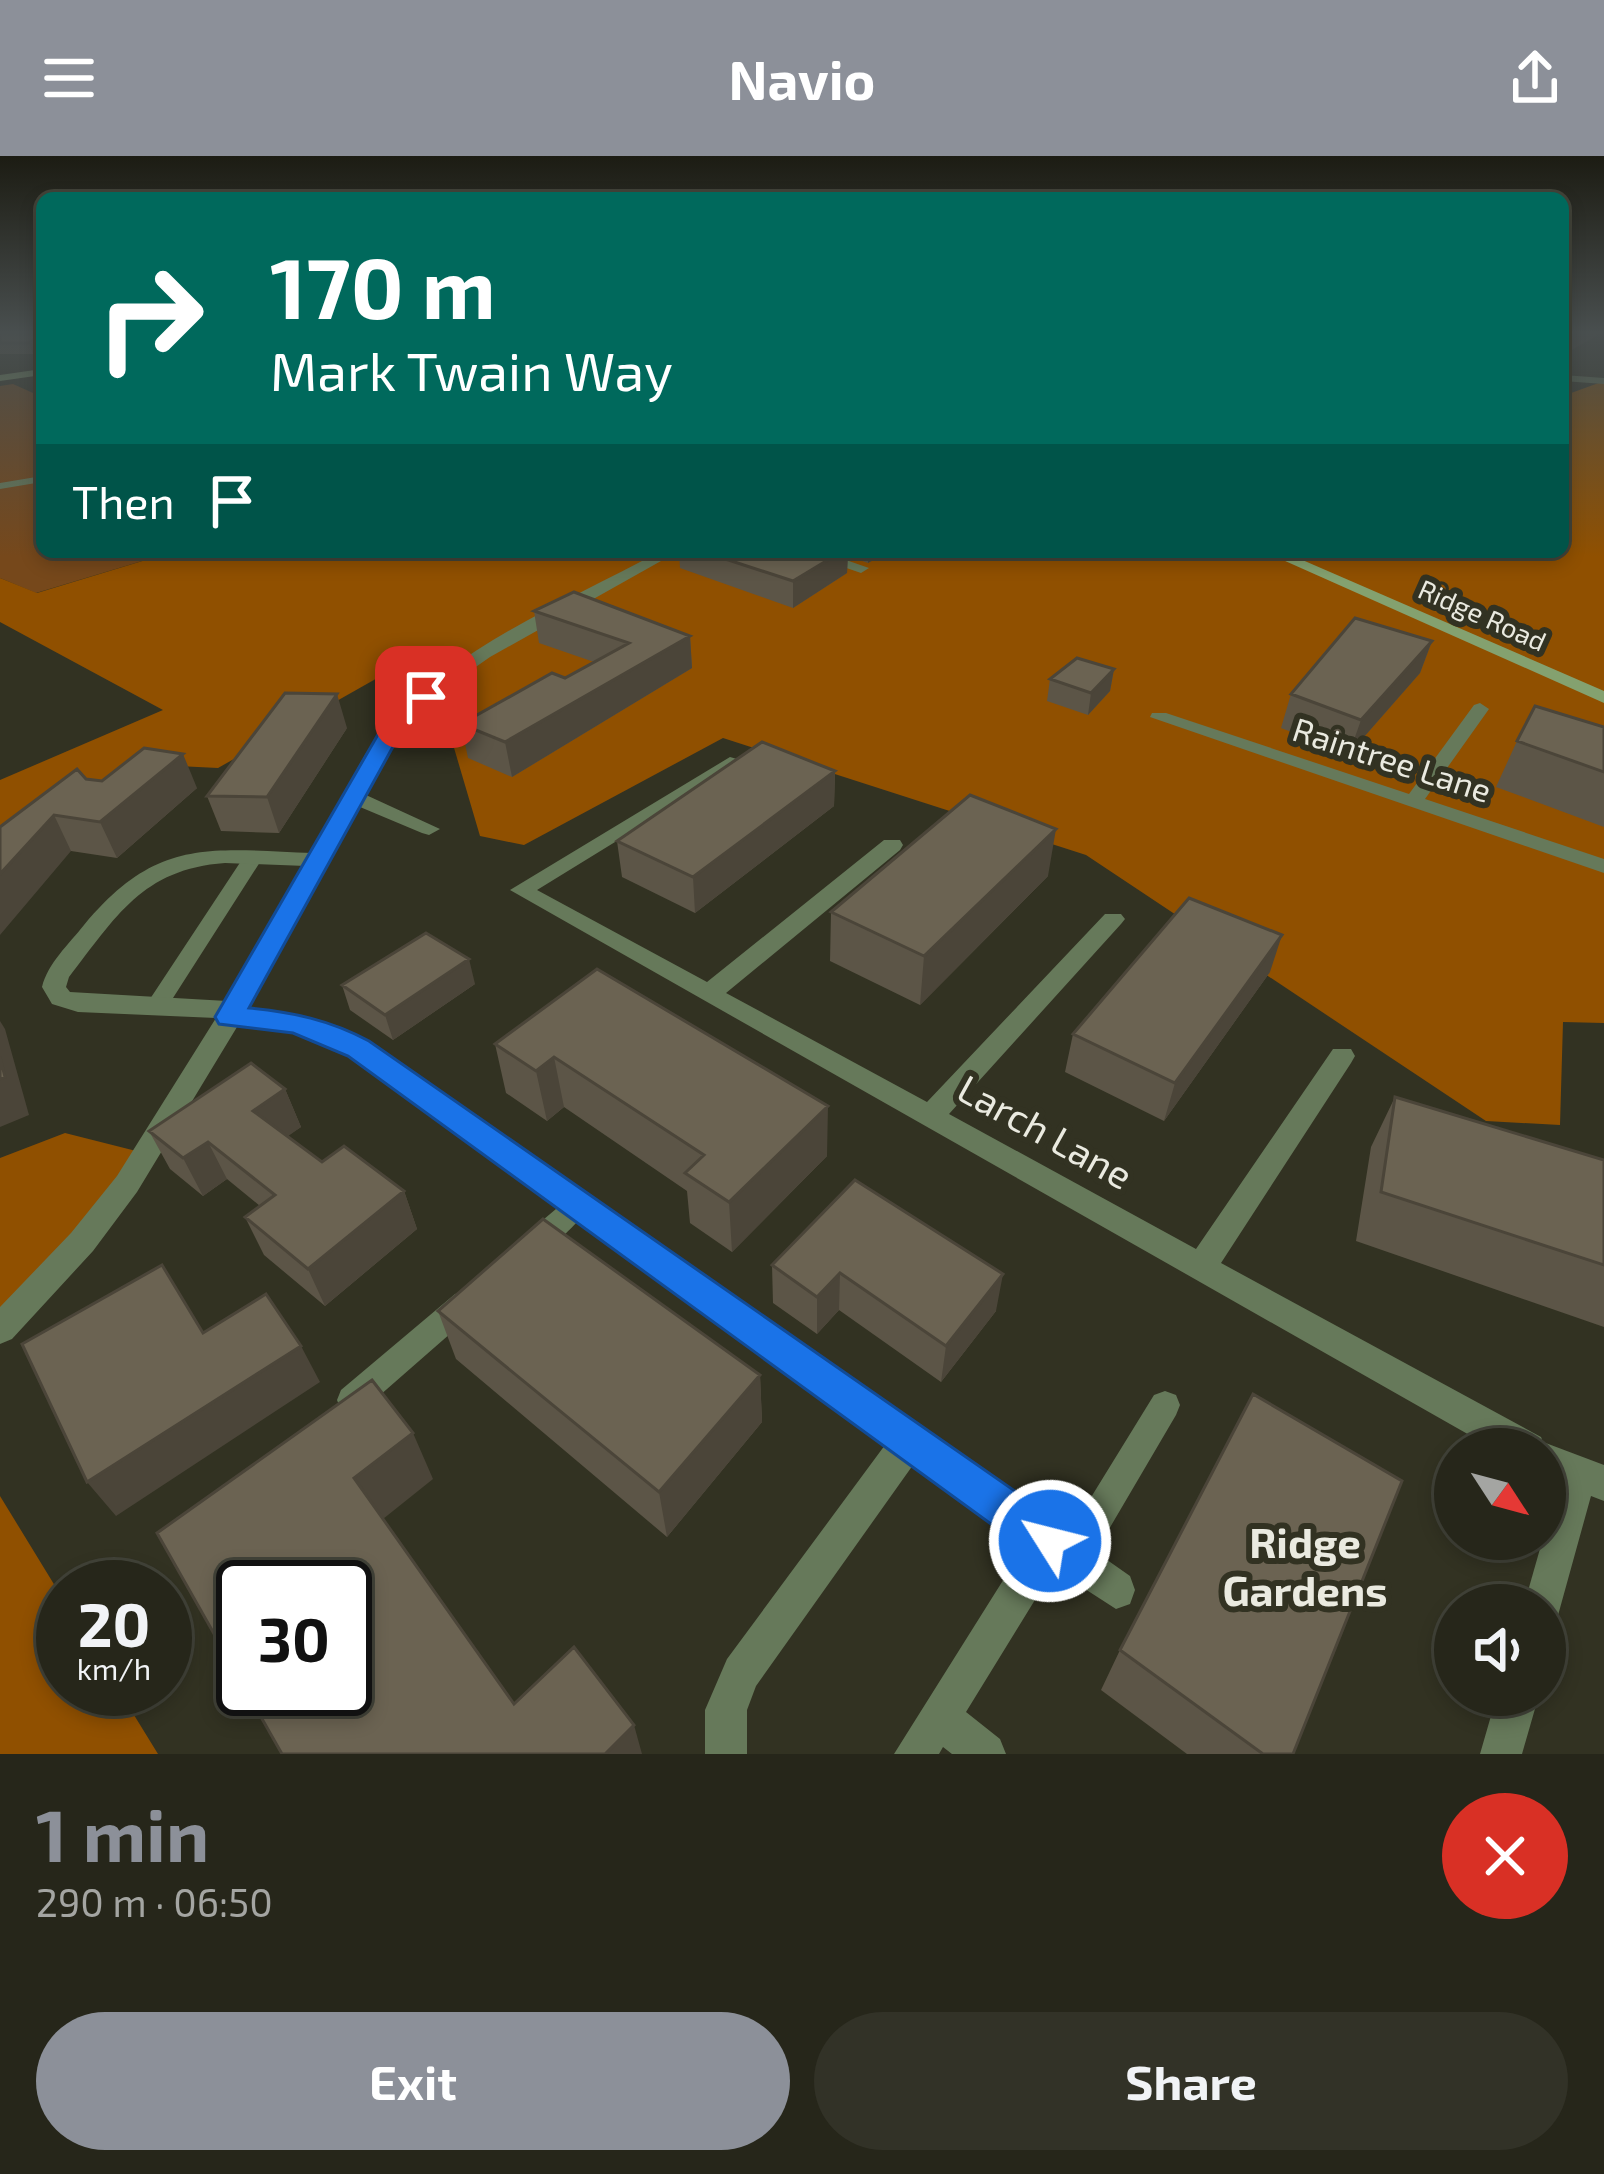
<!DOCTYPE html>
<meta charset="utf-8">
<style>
body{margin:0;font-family:"Exo 2",sans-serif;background:#323227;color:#f1f3f6;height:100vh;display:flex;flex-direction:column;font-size:45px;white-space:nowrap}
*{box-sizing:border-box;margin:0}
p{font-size:39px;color:#a4a5a2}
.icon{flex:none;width:66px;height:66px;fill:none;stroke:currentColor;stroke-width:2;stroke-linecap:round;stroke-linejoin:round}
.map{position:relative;height:1598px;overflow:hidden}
.panel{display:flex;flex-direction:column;background:#26261a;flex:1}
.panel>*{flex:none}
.top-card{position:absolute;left:36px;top:36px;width:1533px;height:366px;border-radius:18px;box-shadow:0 6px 18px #0003,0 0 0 3px #424339;background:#00695c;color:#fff;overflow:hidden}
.needle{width:78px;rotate:126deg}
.buttons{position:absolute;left:1434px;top:1272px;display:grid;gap:24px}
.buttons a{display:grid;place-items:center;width:132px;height:132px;border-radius:50%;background:#26261a;box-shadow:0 6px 18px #0003,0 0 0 3px #424339;font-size:60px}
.speed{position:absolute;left:36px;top:1404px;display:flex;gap:24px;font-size:60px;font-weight:700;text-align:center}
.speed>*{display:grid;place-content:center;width:156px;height:156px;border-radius:50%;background:#26261a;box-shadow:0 6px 18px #0003,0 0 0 3px #424339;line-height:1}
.speed small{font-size:30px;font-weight:400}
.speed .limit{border:6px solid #111;border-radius:18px;background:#fff;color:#111}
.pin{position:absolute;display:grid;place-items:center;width:102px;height:102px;color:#fff;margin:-51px;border-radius:24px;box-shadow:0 6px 18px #0006}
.me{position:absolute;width:132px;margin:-66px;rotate:306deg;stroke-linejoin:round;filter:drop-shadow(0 0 9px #0008)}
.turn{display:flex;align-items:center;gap:42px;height:252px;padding:0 36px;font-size:54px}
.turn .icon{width:156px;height:156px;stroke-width:2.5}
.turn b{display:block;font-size:84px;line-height:102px}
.then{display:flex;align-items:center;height:114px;padding:0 36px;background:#0003;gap:24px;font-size:45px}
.round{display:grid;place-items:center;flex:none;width:126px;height:126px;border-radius:63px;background:#323227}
.summary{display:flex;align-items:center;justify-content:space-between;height:204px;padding:0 36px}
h1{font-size:72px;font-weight:700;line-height:90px;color:#8c9099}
.button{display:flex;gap:24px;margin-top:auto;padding:24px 36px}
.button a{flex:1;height:138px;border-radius:72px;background:#8c9099;color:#fff;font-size:48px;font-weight:700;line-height:138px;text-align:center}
.button a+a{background:#323227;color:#f1f3f6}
header{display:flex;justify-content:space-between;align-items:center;height:156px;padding:0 36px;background:#8c9099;color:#fff;font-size:54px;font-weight:700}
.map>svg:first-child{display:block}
.green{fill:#76481b}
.forest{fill:#905000}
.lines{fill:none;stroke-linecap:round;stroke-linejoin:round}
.lane{fill:#66795a;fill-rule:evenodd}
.street{fill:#66795a;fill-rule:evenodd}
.secondary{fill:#84a16f;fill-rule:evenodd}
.wall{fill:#5c5547}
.shaded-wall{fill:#4b4539}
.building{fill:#6b6352;stroke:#4b4539;stroke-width:3}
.route{fill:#1a73e8;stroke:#114b97;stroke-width:3}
.labels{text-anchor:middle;stroke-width:12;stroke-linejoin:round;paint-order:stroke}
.far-street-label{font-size:27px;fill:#eaeae0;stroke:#323222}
.street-label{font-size:33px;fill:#eaeae0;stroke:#323222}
.near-street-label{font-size:39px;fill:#eaeae0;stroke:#323222}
.near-neighbourhood-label{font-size:42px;font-weight:bold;fill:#eaeae0;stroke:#323222}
</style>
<header><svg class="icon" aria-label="menu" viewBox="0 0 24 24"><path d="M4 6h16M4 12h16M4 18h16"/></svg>Navio<svg class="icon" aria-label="share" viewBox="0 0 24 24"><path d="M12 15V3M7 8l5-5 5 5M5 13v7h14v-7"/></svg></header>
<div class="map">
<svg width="1604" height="1598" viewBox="0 0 1604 1598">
<rect width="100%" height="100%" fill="#323222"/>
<path class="green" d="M13,228L42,241V396H172L36,437L0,422V230Z"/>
<path class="forest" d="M1604,225V867L1563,866L1560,969L1486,965L1086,699L723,582L524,689L480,680L434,524L388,516L218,612L137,608L0,685V624L163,554L0,466V422L37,437L172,396H1563V240Z
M65,977L152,999L0,1176V1002Z
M0,1340L63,1443V1533H118L158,1598H0Z"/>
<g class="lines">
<path class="lane" d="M1563,219L1604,222V228L1563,225Z
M42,320V326L0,333V327Z
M252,697L262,703L164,856H148L145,851L148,846L245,699Z
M578,1038L587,1042L591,1049L587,1056C570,1072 548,1102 524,1096L520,1088L524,1080L569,1042Z
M465,1135L475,1138L479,1147L475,1156L363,1254L352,1258L341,1254L337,1244L341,1234L455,1138Z
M1165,1235L1176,1239L1180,1249L1176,1259L1085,1414L1073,1419L1061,1414L1056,1402L1061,1390L1154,1239Z"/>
<path class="street" d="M659,396H677L490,501L450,529L399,578L366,639L440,673L429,679L422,677L360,651L247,854L312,864L368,885L1130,1420L1135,1434L1130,1448L1116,1453L1054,1413L966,1556L1000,1583L1006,1598H952L943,1591L939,1598H894L1024,1391L913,1309L756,1530L747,1554V1598H705V1554L727,1503L885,1289L334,891L296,878L237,871L137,1036L93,1095L12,1183L0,1188V1151L71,1077L117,1020L216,862L78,856L52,848L42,831C48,807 69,788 84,769C157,681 209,693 313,697C332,663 362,596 386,569C459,489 566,446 659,396ZM225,707L306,710L227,845L70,836L66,831L69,821C116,761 142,713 225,707Z
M800,396H823L869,412L861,417Z
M1480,547L1489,553L1425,643L1604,703V717L1150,561L1152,557H1166L1409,638L1474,549Z
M730,601L737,603V611L537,734L707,826L884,684H900L903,689L900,694L726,837L927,946L1105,758H1121L1125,763L1121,768L949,958L1196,1093L1333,893H1351L1355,900L1351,907L1221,1107L1541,1281L1543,1286L1604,1309V1345L1591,1340L1557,1463L1545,1468V1449H1524L1559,1326L1545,1320V1293H1494L510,734Z
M1497,1539H1539L1522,1598H1480Z"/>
<path class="secondary" d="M42,213V219L0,225V219Z
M1265,396H1284L1604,535V547Z"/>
</g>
<path class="wall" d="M0,177H42V191L33,198H0Z
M679,396H887L868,407L848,400L847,417L793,452L680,412Z
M534,455L690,480L692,512L512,621L468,602L461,568L565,522L594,506L539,487Z
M1432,485L1420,517L1349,598L1281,572L1291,538Z
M1114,513L1110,535L1088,559L1047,545L1050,523Z
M1604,571V671L1496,631L1517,585Z
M347,572L279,677L221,675L207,640Z
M835,615L834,650L695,757L622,721L617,685Z
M102,625L197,632L117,702L71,695L0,671Z
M1048,720L920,849L830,805L831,756Z
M597,813L827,1000L732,1096L690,1067L687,1035L564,951L547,965L506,937L495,888Z
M1270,816L1164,965L1065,916L1073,878Z
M475,828L393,884L350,854L342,829Z
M285,933L301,971L287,980L322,1006L404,1035L417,1073L325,1150L264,1099L245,1061L260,1050L227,1023L203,1040L170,1013L149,975Z
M1395,941L1604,1004V1171L1356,1085L1371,991Z
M855,1024L996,1155L941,1226L839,1154L817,1178L773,1147L772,1109Z
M438,1155L760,1219L762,1266L667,1381L456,1203Z
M1120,1494L1293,1598H1187L1101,1534Z"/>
<path class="shaded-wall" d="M1563,177H1601L1563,199Z
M42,178V191L33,198L29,187Z
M841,396H848L847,417L793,452V425Z
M868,396H887L868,407Z
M690,480L692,512L512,621L505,586Z
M1432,485L1420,517L1349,598L1361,564Z
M1114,513L1110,535L1088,559L1091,537Z
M337,538L347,572L279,677L267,641Z
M183,598L197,632L117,702L100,666Z
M835,615L834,650L695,757L693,721Z
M54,659L71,695L0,779V718Z
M1056,673L1048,720L920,849L924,800Z
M1282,779L1270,816L1164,965L1175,927Z
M469,803L475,828L393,884L385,859Z
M0,865L5,873L29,959L0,971Z
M554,901L564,951L547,965L536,915Z
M285,933L301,971L270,993L253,955Z
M828,950L827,1000L732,1096L729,1046Z
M208,986L227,1023L203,1040L183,1002Z
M404,1035L417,1073L325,1150L308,1113Z
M840,1117L839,1154L817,1178V1141Z
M1003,1118L996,1155L941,1226L946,1190Z
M301,1190L320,1226L116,1360L87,1326Z
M760,1219L762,1266L667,1381L659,1336Z
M413,1277L433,1323L378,1367L354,1322Z
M634,1569L642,1598H605Z"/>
<path class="building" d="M0,177H42V178L29,187H0Z
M704,396H841L793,425Z
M574,436L690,480L505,586L461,568L552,517L565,522L629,487L534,455Z
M1355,462L1432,485L1361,564L1291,538Z
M1077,502L1114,513L1091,537L1050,523Z
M285,537L337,538L267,641L207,640Z
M1535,550L1604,571V616L1517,585Z
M762,586L835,615L693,721L617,685Z
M144,592L183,598L100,666L54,659L0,718V671L77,613L86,623L102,625Z
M970,639L1056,673L924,800L831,756Z
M1189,742L1282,779L1175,927L1073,878Z
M426,777L469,803L385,859L342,829Z
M597,813L828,950L729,1046L685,1017L704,999L554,901L536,915L495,888Z
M0,901L5,921L0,923Z
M251,907L285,933L253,955L322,1006L344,990L404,1035L308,1113L245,1061L275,1039L208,986L183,1002L149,975Z
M1395,941L1604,1004V1109L1381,1036Z
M855,1024L1003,1118L946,1190L840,1117L817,1141L772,1109Z
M543,1063L760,1219L659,1336L438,1155Z
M162,1109L203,1177L266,1138L301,1190L87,1326L22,1188Z
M372,1224L413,1277L354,1322L514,1548L574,1491L634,1569L605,1598H282L245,1533H345V1431H243V1529L157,1377Z
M1253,1238L1402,1325L1293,1598H1263L1120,1494Z"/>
<linearGradient id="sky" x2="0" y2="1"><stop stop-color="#1c1c13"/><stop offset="0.44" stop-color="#494f4f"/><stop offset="1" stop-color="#494f4f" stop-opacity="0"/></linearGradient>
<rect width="1604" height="401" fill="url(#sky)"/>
<path class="route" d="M426,535L436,541L400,578L249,852C292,856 330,864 369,885L1065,1370L1071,1385L1065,1400L1050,1407L1035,1400L348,900L293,877L219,868L215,861L380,575Z"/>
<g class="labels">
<g class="far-street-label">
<text transform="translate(1482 460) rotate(24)" y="9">Ridge Road</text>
</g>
<g class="street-label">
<text transform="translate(1392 604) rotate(18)" y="12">Raintree Lane</text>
</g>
<g class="near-street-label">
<text transform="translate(1045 976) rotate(29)" y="14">Larch Lane</text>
</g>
<g class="near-neighbourhood-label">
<text x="1305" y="1402">Ridge<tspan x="1305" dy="48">Gardens</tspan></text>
</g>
</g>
</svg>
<div class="buttons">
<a><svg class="needle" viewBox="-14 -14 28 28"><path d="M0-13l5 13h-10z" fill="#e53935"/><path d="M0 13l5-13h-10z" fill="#a4a5a2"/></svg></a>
<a><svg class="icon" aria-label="sound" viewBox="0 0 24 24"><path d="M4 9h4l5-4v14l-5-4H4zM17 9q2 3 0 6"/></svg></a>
</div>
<div class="speed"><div>20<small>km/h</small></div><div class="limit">30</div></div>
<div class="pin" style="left:426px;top:541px;background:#d93025"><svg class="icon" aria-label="arrive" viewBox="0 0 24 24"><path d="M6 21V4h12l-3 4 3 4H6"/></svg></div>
<svg class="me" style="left:1050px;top:1385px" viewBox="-20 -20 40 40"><circle r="17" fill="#1a73e8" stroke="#fff" stroke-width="3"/><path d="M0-11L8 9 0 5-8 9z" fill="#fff"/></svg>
<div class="top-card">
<div class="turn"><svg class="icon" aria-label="right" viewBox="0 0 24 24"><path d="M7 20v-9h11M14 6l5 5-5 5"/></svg><div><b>170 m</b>Mark Twain Way</div></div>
<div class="then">Then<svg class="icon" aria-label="arrive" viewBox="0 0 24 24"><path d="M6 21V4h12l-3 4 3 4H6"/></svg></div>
</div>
</div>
<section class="panel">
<div class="summary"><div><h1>1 min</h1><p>290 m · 06:50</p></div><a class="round" style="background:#d93025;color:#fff"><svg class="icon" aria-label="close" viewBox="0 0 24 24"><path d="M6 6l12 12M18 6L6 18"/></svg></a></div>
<div class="button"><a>Exit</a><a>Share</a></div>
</section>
